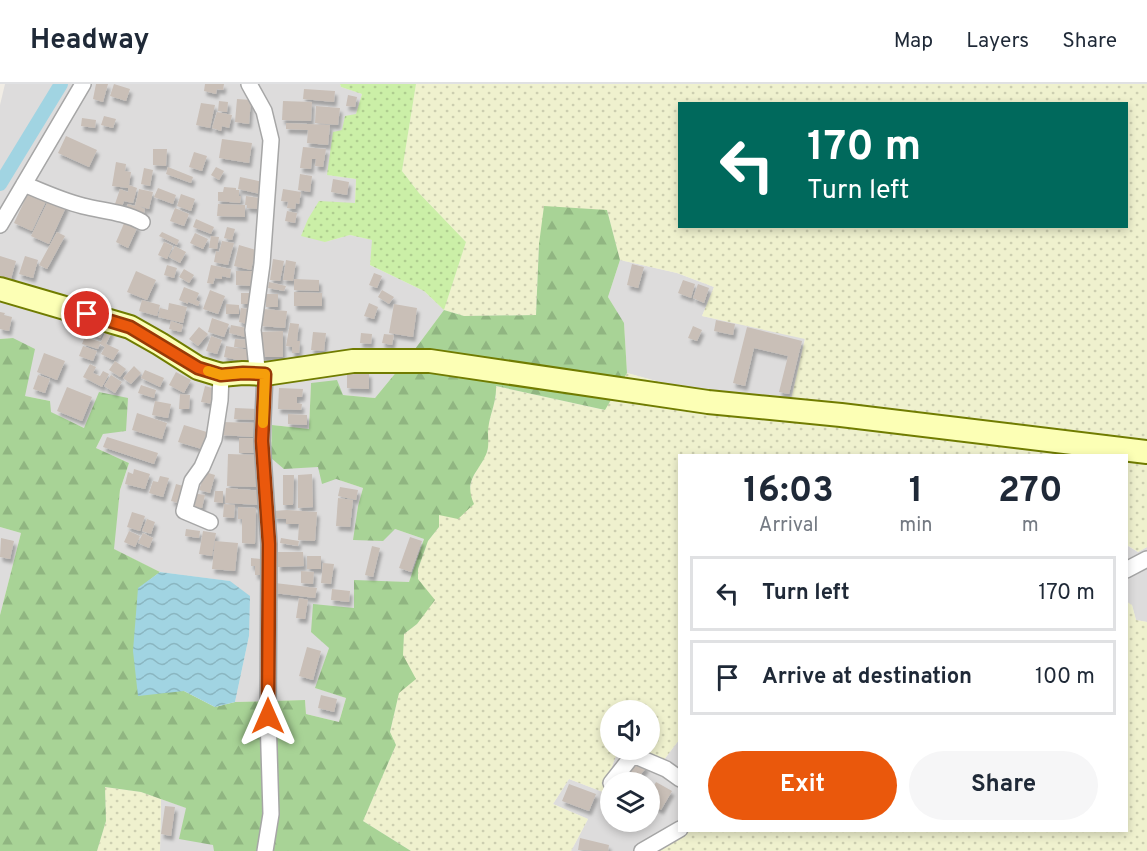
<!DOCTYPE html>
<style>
body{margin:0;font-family:Overpass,sans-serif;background:#f6f6f7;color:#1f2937;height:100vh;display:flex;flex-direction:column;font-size:22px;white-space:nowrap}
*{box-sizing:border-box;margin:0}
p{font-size:20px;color:#747a83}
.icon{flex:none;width:33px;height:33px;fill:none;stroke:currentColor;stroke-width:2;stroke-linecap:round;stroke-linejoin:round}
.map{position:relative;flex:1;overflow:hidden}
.sheet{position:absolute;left:678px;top:370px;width:450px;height:378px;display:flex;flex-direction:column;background:#fff;border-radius:0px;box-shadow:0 3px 9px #0003}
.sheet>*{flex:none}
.banner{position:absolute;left:678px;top:18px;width:450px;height:126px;border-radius:0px;box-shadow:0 3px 9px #0003;background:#00695c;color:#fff;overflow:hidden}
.controls{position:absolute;left:600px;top:616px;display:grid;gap:12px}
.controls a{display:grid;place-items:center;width:60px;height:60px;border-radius:50%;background:#fff;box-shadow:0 3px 9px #0003;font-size:30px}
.pin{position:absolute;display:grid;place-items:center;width:51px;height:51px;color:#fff;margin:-26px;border:3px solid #fff;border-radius:50%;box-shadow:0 2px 6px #0007}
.me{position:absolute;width:66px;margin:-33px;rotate:0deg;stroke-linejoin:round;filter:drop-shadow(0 0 4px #0008)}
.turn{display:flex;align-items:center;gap:21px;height:126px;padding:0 30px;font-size:27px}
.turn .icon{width:78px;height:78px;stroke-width:2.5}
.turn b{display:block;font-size:42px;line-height:51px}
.eta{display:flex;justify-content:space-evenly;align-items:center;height:102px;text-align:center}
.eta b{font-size:36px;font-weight:700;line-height:42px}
.primary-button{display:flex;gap:12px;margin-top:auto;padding:12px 30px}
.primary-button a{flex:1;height:69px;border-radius:36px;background:#ea580c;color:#fff;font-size:24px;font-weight:700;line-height:69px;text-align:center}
.primary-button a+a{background:#f6f6f7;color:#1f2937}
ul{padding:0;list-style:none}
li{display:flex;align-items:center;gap:18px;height:75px;margin:0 12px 9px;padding:0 18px;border:3px solid #e0e1e3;border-radius:0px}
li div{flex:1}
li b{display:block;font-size:22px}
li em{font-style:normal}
header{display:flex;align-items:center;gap:36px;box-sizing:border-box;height:84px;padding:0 30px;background:#fff;border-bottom:2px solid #e0e1e3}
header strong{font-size:28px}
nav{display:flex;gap:33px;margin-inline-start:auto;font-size:21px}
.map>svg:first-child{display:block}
.residential{fill:#dddcdc;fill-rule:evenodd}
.farmland{fill:url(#farmland-dots);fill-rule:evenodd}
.grass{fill:url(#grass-dots)}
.forest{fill:url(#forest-firs)}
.water{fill:url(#water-waves)}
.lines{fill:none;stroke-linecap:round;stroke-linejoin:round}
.canal{stroke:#a1d4e2;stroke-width:14}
.building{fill:#c9bfb7;filter:url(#shadow)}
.street-casing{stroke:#a6a6a6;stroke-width:18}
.secondary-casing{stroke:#707c00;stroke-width:26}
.street{stroke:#fff;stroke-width:15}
.secondary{stroke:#fcffb5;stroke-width:22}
.route-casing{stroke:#983908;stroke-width:15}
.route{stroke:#ea580c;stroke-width:10}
.slow{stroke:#f59e0b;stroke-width:10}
</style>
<header>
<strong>Headway</strong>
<nav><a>Map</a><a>Layers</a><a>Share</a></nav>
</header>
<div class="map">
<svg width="1147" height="767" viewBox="0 0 1147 767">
<defs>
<pattern id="farmland-dots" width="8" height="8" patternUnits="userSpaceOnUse" patternTransform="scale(1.5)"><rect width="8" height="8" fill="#eff1ce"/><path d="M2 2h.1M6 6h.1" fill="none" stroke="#ccceb0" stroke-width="1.8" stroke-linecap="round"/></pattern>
<pattern id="grass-dots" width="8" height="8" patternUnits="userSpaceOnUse" patternTransform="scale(1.5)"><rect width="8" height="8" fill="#cbefa7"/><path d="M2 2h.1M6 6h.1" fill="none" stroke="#aecc8f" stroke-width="1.8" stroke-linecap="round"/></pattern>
<pattern id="forest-firs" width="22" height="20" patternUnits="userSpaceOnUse" patternTransform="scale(1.5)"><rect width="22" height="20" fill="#a8d396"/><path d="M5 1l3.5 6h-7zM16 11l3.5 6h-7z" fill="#90b581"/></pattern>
<pattern id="water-waves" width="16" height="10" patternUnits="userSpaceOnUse" patternTransform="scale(1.5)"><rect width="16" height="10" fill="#a1d4e2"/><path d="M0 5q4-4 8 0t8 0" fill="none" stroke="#8ab6c1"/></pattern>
<filter id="shadow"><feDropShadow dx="2.5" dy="4.5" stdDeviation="1.5" flood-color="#0004"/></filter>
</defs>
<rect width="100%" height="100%" fill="#f1ede5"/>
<path class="residential" d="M5,0H340L341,3L362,10L356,30L342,46L328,91L356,95L355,119L325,158L350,151L373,156L370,181L424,207L444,226L412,269L375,314L343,311L311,299L309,345L272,341L318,383L336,395L363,404L358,422L354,456L395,445L424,455L409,498L354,497V524L329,564L316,604L346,614L339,638L306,630L305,616L235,618L249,552L229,497L160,488L113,465L120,406L129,379L96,364L103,350L84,344L50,328V317L25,312L13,254L0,255V21Z
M620,176L677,189L714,203L702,232L805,254L791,316L667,300L627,289L624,240L608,213Z
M0,443L21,449L0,531Z
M1126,461L1138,468L1147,463V538L1136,536L1132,521L1127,518Z
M679,656L680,747H687L658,767H571L588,735L553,720L569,695L603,708L618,666H629L663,677ZM610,699H650V738H610Z
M161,715L187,724L214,761V767H160Z"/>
<path class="farmland" d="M416,0H1147V463L1138,468L1127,461L1126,372H680L679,656L663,677L629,666H650V627H610V666H618L603,708L569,695L553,720L588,735L571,767H411L363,737L396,661L390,649L399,608L404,550L417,540L418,485L428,457L439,443L438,430L469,410L472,395L488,366L487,346L496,312L495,302L604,326L627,289L667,300L791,316L805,255L702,232L714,203L677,189L620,176L607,126L539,160L536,231L464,232L444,226L466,158L419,109L402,87ZM680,20H1126V142H680Z
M1127,518L1132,521L1136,536L1147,538V767H658L687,747H1126Z
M105,703L141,708L161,715L160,767H97L106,737Z"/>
<path class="grass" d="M340,0H416L402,87L419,109L466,158L444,226L424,207L370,181L372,156L350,151L325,158L301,152L308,135L319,117L355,119L356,95L327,91L333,48L342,46L345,32L356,30L362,10L341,3Z"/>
<path class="forest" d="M544,122L607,126L620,176L608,213L624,239L627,289L605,326L496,302C497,319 488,333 488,349C488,355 489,362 487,368C479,389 463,395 474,420L458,435L439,431V443L428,457L418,485V495L435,516L417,540L404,550L403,571L416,595L399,609L390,648L396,661L363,737L411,767H214L213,761L179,755L186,724L141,708L105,703L106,737L97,767H0V531L21,449L0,443V255L13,254L35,265L25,312L50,317L51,328L84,344L99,308L128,314L126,347L103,350L96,364L129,379L120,406L114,465L160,488L138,505L184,607L215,623L235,618L305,616L306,630L339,638L346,614L315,604L329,564L311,548L313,520L354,524V496L409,498L424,455L395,445L383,457L353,456L358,422L363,404L336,395L322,400L318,383L284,385L271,374L272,341L309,345L311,299L337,296L343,311L375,314L412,269L444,226L464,232L536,231L539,160Z"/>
<path class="water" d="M160,488L230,497L250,512L249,552L235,618L215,623L184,607L138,612L133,567L138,504Z"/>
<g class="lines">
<path class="canal" d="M0,100L61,0"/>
</g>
<path class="building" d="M96,0H108L103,18L93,15Z
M114,0L130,5L126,17L110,12Z
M205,0H224L223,6L217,5L216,10L204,7Z
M304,5L335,7L334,18L303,15Z
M348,11L357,13L355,23L346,22Z
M237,15L251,16L249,40L235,38Z
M219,17L228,18L227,28L218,27Z
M283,17L312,18L311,37L282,36Z
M201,19L215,21L210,44L196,41Z
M316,22L340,24L338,41L315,39Z
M217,28L232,31L229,44L222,42L221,47L212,44Z
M104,32L116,35L113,44L101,41Z
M82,34L96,36L95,44L81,42Z
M286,39L330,41L328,61L307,59L308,46L286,45Z
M66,52L97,66L89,83L58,69Z
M222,55L252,59L249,79L219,74Z
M303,63L326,65L323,83L315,82L316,75H312L311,85L300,84Z
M153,65H167L166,82L153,81Z
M194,68L207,72L202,87L189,83Z
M116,78L126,80L125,87L131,88L129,101L137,104L133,119L124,117L121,125L114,123L120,105L128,108V104L112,102Z
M168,83L193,93L191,99L166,90Z
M216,83L224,87L219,96L211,91Z
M144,84L153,86L150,102L141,100Z
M300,90L312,92L310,108L298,106Z
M240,93L263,98L260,110L238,105Z
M333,95L349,98L347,111L331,108Z
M224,103L236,104V106H239V112H241L240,119L218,117V108H223Z
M158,104L176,111L173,120L154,113Z
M30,105L48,113L32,147L14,139Z
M139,105L153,108L149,125L139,122L145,125L143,133L125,128L128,120L135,122Z
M283,105L301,108L299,120L296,119L295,125L287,124L288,118L281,117Z
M181,110L195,115L191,127L177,122Z
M246,112L260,114L259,125L247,124V121H245Z
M50,113L67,121L49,160L31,152Z
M218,120L245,121V133L217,132Z
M175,124L189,130L184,142L170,137Z
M287,127L297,129L295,139L285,137Z
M196,135L214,143L211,150L193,143Z
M125,137L138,142L128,164L116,158Z
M227,143L235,145L232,156L224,154Z
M57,148L65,152L47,185L39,181Z
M162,148L179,156L177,161L159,152Z
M195,149L208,155L203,165L190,159Z
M211,152L219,153L217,165L209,164Z
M222,157L234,159L228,181L214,178L216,167L219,168Z
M164,158L173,162L167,175L158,171Z
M239,161L256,166L251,186L234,182Z
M175,162L186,168L180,179L169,173Z
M0,172L16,177L11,195L0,192Z
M25,172L38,176L33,194L19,190Z
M273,175L284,177L280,197L270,196Z
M286,176L296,178L293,197L283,196Z
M632,180L644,183L638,204L627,201Z
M167,181L177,184L174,194L164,191Z
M211,181L231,185L230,194L222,192V195L215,194L213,200L207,199Z
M184,185L194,191L189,199L179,193Z
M136,187L156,196L147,216L127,208Z
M236,187H252L251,202L236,201Z
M374,189L382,192L377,204L369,201Z
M294,195L319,196V207L294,206Z
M683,196L695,200L691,214L678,209Z
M269,198L286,202L284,207L268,204Z
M698,200L709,204L704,219L693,214Z
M184,203L199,209L196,216L200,218L198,222L188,218V220L179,216Z
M210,206L225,212L218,230L203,225Z
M382,206L394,213L389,220L378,213Z
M294,208L322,209V222H294Z
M241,209H250V220H241Z
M266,210H278V223H266Z
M142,216L160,221L157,232L139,227Z
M169,219L187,223L183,239L158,233L160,224L168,226Z
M369,219L378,223L374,235L364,232Z
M226,220L239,221V230H226Z
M394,220L417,224L413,253L389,249Z
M241,224L249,225L247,240L239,238Z
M263,225L287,227L285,244L261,242Z
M0,228L5,229L4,231L12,233L9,247L0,245Z
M212,234L229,240L224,253L208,248Z
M716,236L735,240L733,251L714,247Z
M171,237L183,241L181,248L169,245Z
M92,238L105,245L100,254L87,247Z
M290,239L299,240L297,257H300L299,269H292V263L286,262Z
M231,241L247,244L245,253L229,249Z
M693,242L702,246L697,257L688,254Z
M199,243L208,250L198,262L189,255Z
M747,243L802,257L789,310L779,308L788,272L754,264L745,302L733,299Z
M107,245L112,247L106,260L119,266L113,276L101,270L105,263L100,260L98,265L82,260L85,253L101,258Z
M283,247V273H261L260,248Z
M313,248L326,249L324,267L311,266Z
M361,249L372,250L371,260L360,259Z
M384,250L394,251L392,261L382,259Z
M211,252L222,256L217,270L206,267Z
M235,255L249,256L248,264L234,263Z
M83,262L97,267L93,277L79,272Z
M226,262L249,266L247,278L224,273Z
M44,269L65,277L57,296L37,288Z
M115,277L126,285L120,293L109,286Z
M90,280L96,283L93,289L100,292L103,287L109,290L102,303L83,293Z
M134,282L141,289L131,300L123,294Z
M145,286L164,294L160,303L141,294Z
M176,288L191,296L184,309L169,301Z
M347,288L369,289V305L347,304Z
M38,291L50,295L45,309L33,305Z
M111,291L122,298L115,309L104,302Z
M141,301L156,306L154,314L138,309Z
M205,302L216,305L213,320L201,318Z
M67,303L92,313L82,337L57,327Z
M279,304L303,305L302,313H297V319L302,320L301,326L278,325Z
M180,310L190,311L189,325H179Z
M155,317L171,320L168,334L152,331Z
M235,324L258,325V336L234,335Z
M137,329L167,339L162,355L132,346Z
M288,330L307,331V341L288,340Z
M222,338L254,339L253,353L221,351Z
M184,341L210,349L205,366L178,358Z
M107,353L158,369L154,380L103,363Z
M239,354H253L254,369H239Z
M228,370L257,371L256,403L227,402Z
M134,385L150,390L145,405L125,400L128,388L133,390Z
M205,388L215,391L210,409L199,406Z
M312,390L313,423L298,424V391Z
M283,391H294L293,421H283Z
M160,392L169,394L163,413L149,409L153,397L158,398Z
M176,400L187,403L182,420L171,417Z
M340,403L358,406L356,416L338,412Z
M226,404L262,407L260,421L225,419Z
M215,407H223V419L214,418Z
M192,409L205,411L202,424L190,422Z
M338,414L353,416L350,443L336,442Z
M224,420L235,421L234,434L223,433Z
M238,423L256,424L255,460L242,459V435H238Z
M287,426L317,428L315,457L298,456L299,440H286V435L274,434V427Z
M132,428L145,432L140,447L127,443Z
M147,435L155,438L151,450L142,447Z
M186,445L200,447L199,454L185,452Z
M129,447L140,452L135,463L124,458Z
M203,447L216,449L212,472L199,470Z
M143,449L153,454L149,464L138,459Z
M410,453L422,457L411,488L399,484Z
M1,454L14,457L10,475L0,473Z
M281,454L299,457L298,462L280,459Z
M215,457L238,459L235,487L212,485Z
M372,462L380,464L373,493L365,491Z
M278,468H303L304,482L278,483Z
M307,472H321V485H307Z
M251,474L261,475V491H255V482H251Z
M323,479L334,480L331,500L321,499Z
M301,487L314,488L313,500L301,499Z
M275,499L317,504L315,514L274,509Z
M332,505L350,507L349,518L331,516Z
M299,514L308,516L305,535L296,534Z
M307,563L321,567L313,596L299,592Z
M321,611L337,615L334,628L318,624Z
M636,674L647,683L635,697L624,687Z
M656,698L672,707L661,726L650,720V709Z
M569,700L596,710L589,727L562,717Z
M165,722L175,723L171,752L161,750Z
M580,754L609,761L608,767L578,766Z"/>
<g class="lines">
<defs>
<path id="street" d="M249,0L264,27L271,56L262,180L253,246L257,284L265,290L262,357L269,460L268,632L271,730L265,767
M24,100C43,108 63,117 83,122C103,127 124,128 142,138
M0,141L83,0
M210,438L184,427L192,397L202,383L214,355L220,316L221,291
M1126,486L1147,475
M611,699L633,671L666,685L680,695
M642,767L680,745"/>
<path id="secondary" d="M0,205L130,243L160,260L198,284L221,291L243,289L265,290L353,277H430L708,318L841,331L1147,368"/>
</defs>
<use href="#street" class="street-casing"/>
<use href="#secondary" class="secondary-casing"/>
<use href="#street" class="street"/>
<use href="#secondary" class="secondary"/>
</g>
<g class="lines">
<defs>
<path id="route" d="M87,230L130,243L198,284L221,291L243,289L265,290L262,357L269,460L268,632"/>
</defs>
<use href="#route" class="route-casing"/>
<use href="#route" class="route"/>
<path class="slow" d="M208,287L221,291L243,289L265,290L263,339"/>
</g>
</svg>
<div class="controls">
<a><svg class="icon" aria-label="sound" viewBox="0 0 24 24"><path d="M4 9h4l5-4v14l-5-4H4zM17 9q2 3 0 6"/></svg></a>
<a><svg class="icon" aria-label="layers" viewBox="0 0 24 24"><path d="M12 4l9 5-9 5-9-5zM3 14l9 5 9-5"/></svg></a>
</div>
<div class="pin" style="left:87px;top:230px;background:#d93025"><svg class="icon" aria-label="arrive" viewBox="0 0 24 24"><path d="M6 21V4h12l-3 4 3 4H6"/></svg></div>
<svg class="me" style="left:268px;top:632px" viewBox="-20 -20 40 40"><path d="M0-17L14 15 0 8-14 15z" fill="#ea580c" stroke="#fff" stroke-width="4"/></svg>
<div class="banner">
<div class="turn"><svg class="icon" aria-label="left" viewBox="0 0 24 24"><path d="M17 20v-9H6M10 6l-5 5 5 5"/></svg><div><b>170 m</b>Turn left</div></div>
</div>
<section class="sheet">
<div class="eta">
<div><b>16:03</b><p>Arrival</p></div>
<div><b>1</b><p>min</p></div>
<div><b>270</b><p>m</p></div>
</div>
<ul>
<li><svg class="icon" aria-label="left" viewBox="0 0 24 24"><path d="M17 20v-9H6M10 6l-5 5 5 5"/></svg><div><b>Turn left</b></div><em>170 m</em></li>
<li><svg class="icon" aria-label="arrive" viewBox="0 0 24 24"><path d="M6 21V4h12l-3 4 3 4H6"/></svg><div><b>Arrive at destination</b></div><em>100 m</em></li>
</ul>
<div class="primary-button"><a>Exit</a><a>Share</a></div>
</section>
</div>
